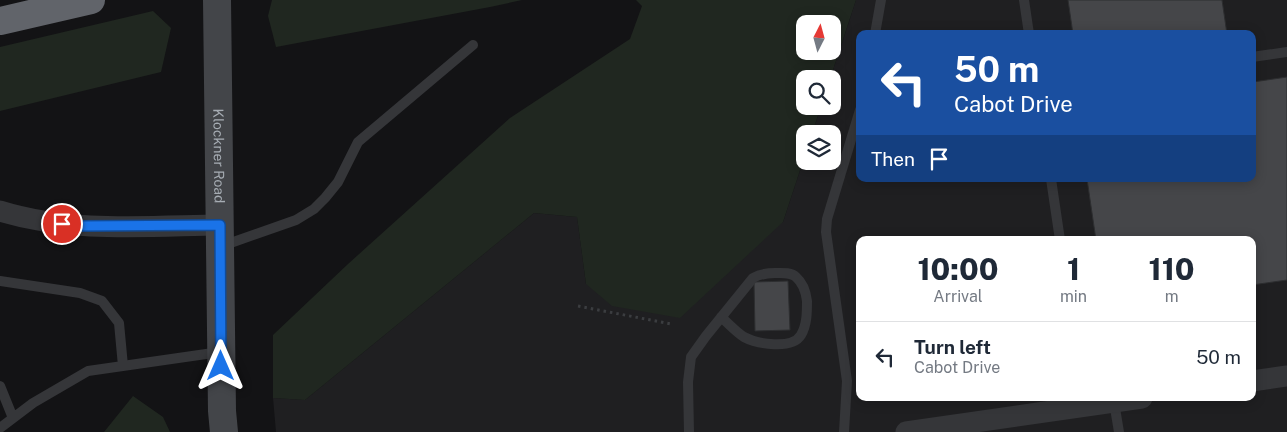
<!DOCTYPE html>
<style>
body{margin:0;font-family:"Public Sans",sans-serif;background:#f2f2f3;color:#1f2937;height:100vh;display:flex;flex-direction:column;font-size:19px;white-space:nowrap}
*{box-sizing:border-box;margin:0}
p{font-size:16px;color:#747a83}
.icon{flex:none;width:28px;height:28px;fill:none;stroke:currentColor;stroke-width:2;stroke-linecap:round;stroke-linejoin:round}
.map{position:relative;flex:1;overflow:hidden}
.details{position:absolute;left:856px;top:236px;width:400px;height:165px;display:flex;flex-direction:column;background:#fff;border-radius:10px;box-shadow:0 2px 12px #0003}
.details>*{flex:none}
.banner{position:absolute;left:856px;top:30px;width:400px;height:152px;border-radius:10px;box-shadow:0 2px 12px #0003;background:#1a4fa0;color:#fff;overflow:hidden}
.needle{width:32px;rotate:6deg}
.tools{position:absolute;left:796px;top:15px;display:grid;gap:10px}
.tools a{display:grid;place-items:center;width:45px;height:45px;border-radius:10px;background:#fff;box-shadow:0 2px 12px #0003;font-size:25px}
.pin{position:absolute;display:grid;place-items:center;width:42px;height:42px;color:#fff;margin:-21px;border:2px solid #fff;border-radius:50%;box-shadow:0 1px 5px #0007}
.me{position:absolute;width:55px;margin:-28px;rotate:0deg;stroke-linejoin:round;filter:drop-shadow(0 0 4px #0008)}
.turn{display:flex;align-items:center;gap:18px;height:105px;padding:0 15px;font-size:22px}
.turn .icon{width:65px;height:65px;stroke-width:2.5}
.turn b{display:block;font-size:35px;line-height:42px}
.then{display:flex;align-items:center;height:48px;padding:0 15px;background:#0003;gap:10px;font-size:19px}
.eta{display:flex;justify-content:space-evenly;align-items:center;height:85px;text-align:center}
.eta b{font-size:30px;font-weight:800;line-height:35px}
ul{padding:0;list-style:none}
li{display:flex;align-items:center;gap:15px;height:70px;padding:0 15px;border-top:1px solid #e0e1e3}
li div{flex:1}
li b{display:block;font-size:19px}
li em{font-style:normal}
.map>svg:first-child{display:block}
.built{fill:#1f1f21;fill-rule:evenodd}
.green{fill:#202720;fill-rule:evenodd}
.building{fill:#454649;stroke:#2d2e30}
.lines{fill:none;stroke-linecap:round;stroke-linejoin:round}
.path{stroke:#3b3d40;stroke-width:3;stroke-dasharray:2.5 4;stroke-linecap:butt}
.lane{stroke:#353639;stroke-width:10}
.street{stroke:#353639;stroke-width:21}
.secondary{stroke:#434549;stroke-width:28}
.highway{stroke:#61646a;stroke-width:28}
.route-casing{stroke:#114b97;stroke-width:12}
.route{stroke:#1a73e8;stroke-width:9}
.labels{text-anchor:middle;stroke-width:5;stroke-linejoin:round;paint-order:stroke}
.street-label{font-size:14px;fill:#a6acb3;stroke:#0e0e0f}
</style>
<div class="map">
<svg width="1287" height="432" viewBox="0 0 1287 432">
<rect width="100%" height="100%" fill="#131315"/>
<path class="built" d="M856,0H1287V432H276L273,398L305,400L534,213L577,217L586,284L783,222L805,155V161H832V134H812L821,106H832V79H830ZM860,34H1252V179H860ZM860,240H1252V398H860Z"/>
<path class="green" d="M272,0H522L490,7L276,47L268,16Z
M636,0H856L830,79H805V106H821L812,134H805V155L783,222L680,318L612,306L586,284L577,217L534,213L305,400L273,398V335L348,264L510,118L630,39L642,6ZM805,24H832V51H805Z
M153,11L171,28L161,72L0,111V47Z
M133,396L163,417L170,432H104Z"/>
<path class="building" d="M1068,0H1222L1227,34H1073Z
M1253,76V82L1287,77V280L1252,285V240H1096L1087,179H1252Z
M788,281L790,330L755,331L754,282Z"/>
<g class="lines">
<path class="path" d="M578,306L671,324"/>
<path class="lane" d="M1024,0L1029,34
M875,34L881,0
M1252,57L1287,52
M1051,179L1060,240
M222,246L296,220L314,209L325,198L338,182L358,142L473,45
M0,281L80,293L102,301L119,323L123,366
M0,386L13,418
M1114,402L1119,432
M0,428L33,403L88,371L220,352
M689,432L688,382L691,357L706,336L753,278C760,274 766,273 775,273C781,273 791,272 796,277C803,283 806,293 807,301C807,312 807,325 801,335C792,350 757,344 744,337C736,332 728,323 721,317
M844,432L847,381L826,232L827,219L860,110"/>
<path class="street" d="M0,211C71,233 147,226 220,225
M1252,381L1287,376
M906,432L1142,398"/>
<path class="secondary" id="s1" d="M217,0L222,411L224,432"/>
<path class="highway" d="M0,21L91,0"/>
</g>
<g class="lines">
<defs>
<path id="route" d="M62,224L79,226L220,225L221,366"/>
</defs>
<use href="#route" class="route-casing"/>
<use href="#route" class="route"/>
</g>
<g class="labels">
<g class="street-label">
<text dy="5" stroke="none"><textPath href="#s1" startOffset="156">Klockner Road</textPath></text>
</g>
</g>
</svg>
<div class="tools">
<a><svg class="needle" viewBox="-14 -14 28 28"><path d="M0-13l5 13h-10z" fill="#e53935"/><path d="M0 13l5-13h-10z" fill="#747a83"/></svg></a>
<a><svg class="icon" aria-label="search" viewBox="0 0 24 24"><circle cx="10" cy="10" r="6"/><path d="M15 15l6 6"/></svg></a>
<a><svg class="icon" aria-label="layers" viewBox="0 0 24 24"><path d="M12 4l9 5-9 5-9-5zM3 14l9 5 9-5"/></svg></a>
</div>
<div class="pin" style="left:62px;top:224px;background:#d93025"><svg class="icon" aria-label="arrive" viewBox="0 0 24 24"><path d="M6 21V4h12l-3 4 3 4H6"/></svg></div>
<svg class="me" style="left:221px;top:366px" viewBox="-20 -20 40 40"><path d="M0-17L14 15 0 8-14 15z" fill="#1a73e8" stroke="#fff" stroke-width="4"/></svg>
<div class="banner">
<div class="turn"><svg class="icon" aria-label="left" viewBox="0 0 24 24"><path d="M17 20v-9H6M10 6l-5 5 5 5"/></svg><div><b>50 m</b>Cabot Drive</div></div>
<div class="then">Then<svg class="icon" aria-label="arrive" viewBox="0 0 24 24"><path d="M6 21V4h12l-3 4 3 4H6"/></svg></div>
</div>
<section class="details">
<div class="eta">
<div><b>10:00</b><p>Arrival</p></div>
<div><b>1</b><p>min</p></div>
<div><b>110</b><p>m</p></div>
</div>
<ul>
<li><svg class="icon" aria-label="left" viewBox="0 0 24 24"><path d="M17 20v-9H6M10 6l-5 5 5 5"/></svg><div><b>Turn left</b><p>Cabot Drive</p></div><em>50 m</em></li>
</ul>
</section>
</div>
